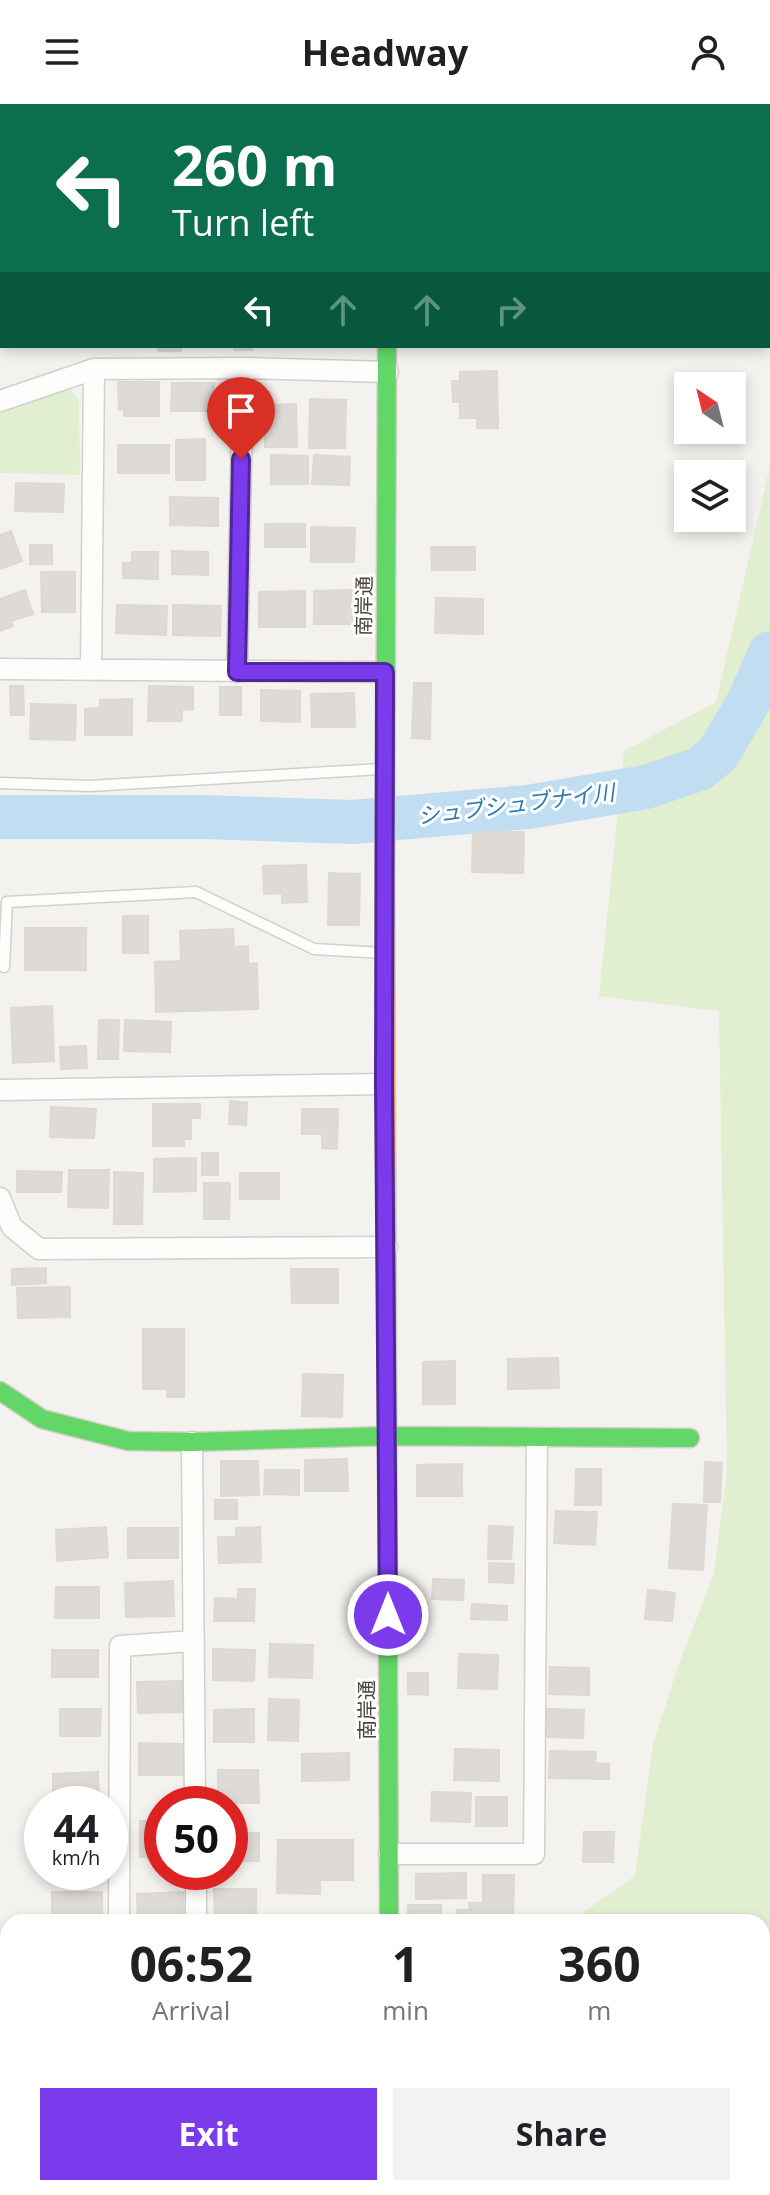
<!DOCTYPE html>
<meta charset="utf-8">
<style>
body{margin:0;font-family:"Open Sans","Noto Sans JP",sans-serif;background:#f2f2f2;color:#202124;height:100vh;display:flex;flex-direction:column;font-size:30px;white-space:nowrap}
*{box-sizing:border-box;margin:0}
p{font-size:26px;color:#757577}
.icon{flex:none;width:44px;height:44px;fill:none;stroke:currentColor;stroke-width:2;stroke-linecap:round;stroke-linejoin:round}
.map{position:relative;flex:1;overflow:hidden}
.panel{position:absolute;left:0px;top:1810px;width:770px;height:282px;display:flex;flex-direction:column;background:#fff;border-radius:24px 24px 0 0;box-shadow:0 4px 12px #0003}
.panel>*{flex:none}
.top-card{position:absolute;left:0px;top:0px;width:770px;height:244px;box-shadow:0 4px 12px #0003;background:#0b6e4f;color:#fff;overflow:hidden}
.needle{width:52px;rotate:325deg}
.controls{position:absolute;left:674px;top:268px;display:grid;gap:16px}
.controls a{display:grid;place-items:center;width:72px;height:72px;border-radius:0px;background:#fff;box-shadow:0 4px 12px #0003;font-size:40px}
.speed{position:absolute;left:24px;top:1682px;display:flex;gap:16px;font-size:40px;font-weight:700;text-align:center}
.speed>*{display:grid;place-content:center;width:104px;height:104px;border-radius:50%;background:#fff;box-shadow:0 4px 12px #0003;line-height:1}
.speed small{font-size:20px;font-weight:400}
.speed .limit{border:12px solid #d22;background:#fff;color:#111}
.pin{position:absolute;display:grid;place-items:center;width:68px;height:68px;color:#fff;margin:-82px -34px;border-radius:50% 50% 50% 0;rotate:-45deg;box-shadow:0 0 8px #0007}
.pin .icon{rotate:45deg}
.me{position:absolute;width:88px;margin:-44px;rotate:0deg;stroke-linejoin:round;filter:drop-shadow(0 0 6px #0008)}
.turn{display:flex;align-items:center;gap:28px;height:168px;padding:0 40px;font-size:36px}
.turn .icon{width:104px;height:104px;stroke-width:2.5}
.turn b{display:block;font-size:56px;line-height:68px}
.lanes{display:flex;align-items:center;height:76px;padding:0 40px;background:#0003;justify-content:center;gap:40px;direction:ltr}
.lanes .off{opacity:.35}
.eta{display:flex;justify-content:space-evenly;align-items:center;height:136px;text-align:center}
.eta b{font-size:48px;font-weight:700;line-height:56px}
.cta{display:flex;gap:16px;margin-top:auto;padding:16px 40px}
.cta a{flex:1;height:92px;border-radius:0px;background:#7c3aed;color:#fff;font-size:32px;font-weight:700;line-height:92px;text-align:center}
.cta a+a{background:#f2f2f2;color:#202124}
header{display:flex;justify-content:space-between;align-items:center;height:104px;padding:0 40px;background:#fff;font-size:36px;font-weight:700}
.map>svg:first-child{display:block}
.green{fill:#e1eecf}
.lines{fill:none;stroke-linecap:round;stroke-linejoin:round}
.river{stroke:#c0ddf1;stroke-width:44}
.building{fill:#dedbd6;stroke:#dcd9d4;stroke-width:2}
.lane-casing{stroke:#d2d0cb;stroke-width:13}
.street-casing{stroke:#d2d0cb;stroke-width:23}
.fast-casing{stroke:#d3cfc5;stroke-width:21}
.slow-casing{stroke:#d3cfc5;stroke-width:21}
.lane{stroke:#fdfdfc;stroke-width:10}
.street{stroke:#fdfdfc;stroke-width:20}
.fast{stroke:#63d668;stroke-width:18}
.slow{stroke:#ff974d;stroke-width:18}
.route-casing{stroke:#51269a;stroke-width:20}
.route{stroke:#7c3aed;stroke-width:14}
.labels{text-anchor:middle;stroke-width:6;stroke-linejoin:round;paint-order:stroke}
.street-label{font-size:20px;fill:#4b4439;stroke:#fff}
.water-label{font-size:22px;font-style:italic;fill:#2e7ab2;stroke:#fff}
</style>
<header><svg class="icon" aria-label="menu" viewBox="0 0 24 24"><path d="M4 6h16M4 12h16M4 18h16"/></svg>Headway<svg class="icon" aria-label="person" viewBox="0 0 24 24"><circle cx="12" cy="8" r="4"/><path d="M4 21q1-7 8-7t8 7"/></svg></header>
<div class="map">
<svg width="770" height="2091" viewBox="0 0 770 2091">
<rect width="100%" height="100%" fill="#f4f2ee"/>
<path class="green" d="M67,282L79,296L80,371L0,369V307Z
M770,362V2091H689L685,2084H762V1818H569L635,1772L653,1640L678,1562L714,1470L727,1366L719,907L599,892L624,647L716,598Z"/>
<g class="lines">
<path class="river" d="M0,713H202L352,718L528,703L646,683L699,665L718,650L749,597L770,549"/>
</g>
<path class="building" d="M48,0H94V1L49,2Z
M196,0H244L245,2H196Z
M460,0H530L525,2Z
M2,210V242L0,243V211Z
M158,242H181V247H158Z
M234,242H252V246H234Z
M497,267L498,324H477V314H460V298H453L452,277H460V268Z
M118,278H159V312H124V305L119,306Z
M172,279H214V307H171Z
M310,295L346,296L345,344H309Z
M296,300L297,343H265V301Z
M205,335V376H176V336Z
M118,341H169V369H118Z
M271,351L308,352V380H271Z
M314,351L350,353L349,381L312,380Z
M16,379L64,380L63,408L15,407Z
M170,393L218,394V422L170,421Z
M265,420H305V443H265Z
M311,423L355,424L354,458H311Z
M11,427L22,457L0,465V431Z
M30,441H52V460H30Z
M431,443H475V466H432Z
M172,447L208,448V471L172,470Z
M132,448H158V475L123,474V459H132Z
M41,468H75V508H42Z
M25,486L33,510L11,517L13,522L0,527V495Z
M352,486L353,520H314V487Z
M305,487V523H259V488Z
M436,494L483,495V530L435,529Z
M117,501L167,502L166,531L116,529Z
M173,501L221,502L220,532L173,531Z
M414,579H431L430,635L412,634Z
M10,582H23L24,611H11Z
M149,582L193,583V606L182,605V617H148Z
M220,583H241V611H220Z
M261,586L300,587V618L261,617Z
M354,589L355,623H312L311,590Z
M132,595V631H85V605L100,604V596Z
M31,600L76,601L75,636L30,635Z
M473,728H524L523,769L472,768Z
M306,761L307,798L282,799V789L264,790L263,762Z
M329,769L360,770L359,821H328Z
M123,812H148V849H123Z
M25,824H86V866H25Z
M233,825L234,843L248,842V860L257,859L258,905L156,908L155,858L181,857L180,827Z
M52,902L54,957L13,959L11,904Z
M99,916H119L118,955H98Z
M125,916L171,918L170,948L124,947Z
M86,942L87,964L61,965L60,943Z
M230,997L247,999L246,1021L229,1020Z
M153,1000H200V1014H191V1035H184V1042H153Z
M51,1003L96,1005L94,1034L50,1033Z
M302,1005H338L337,1045L322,1044V1030H302Z
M202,1049H218V1071H202Z
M196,1054V1087L154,1088V1055Z
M69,1066H109L108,1104L68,1103Z
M17,1067L62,1068L61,1088H17Z
M114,1068L143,1069L142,1120H114Z
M240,1069H279V1095H240Z
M204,1079H230L229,1115H204Z
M46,1164V1179L12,1181V1165Z
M291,1165H338V1199H292Z
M70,1183V1213L18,1214L17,1184Z
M143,1225H184V1293H167V1285H143Z
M558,1254L559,1284L508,1285V1255Z
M455,1257V1300H423V1258Z
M303,1270L343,1271L342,1313L302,1312Z
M347,1355L348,1387H305V1356Z
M221,1357H258L259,1391L221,1392Z
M705,1358L722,1359L720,1398H704Z
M462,1360V1392H417V1361Z
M576,1365H601V1401H575Z
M265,1366H299V1391L264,1390Z
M215,1396H237V1415H215Z
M673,1400L707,1401L703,1466L669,1464Z
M556,1407L597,1408L595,1441L554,1439Z
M489,1422L513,1423L511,1455H488Z
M106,1423L108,1453L57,1457L56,1426Z
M260,1423L261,1458L219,1459L218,1433H236V1424Z
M128,1424H178V1454H128Z
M489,1459L514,1460L513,1479L489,1478Z
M433,1475L464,1476L463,1496L432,1495Z
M173,1477L174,1512L126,1513L125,1479Z
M56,1483H99V1514H55Z
M238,1485H255L254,1517H214L215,1494L238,1495Z
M648,1486L675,1489L672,1517L645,1515Z
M472,1500L507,1502V1516L471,1515Z
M270,1540L313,1541L312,1574L269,1573Z
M213,1545L255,1546L254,1577L213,1576Z
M52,1546H98V1573H52Z
M459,1550L498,1551L497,1585L458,1584Z
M550,1563L589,1564V1591L549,1590Z
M408,1569H428V1591L408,1590Z
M182,1577L183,1608L138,1609L137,1578Z
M269,1595L299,1596L298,1637L268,1636Z
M60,1605H101L100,1632H60Z
M254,1605V1638H214V1606Z
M547,1605L584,1606L583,1634L546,1633Z
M139,1639L183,1640V1671H139Z
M455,1645L499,1646V1677L454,1676Z
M550,1647L596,1648L595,1659L609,1660V1675L549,1674Z
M349,1649V1676L302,1677V1650Z
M218,1666H258L259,1699H218Z
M98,1668L99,1695L53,1696V1670Z
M432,1688L471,1689L470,1718L431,1717Z
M476,1693H507V1722H476Z
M140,1717H162V1753H140Z
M584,1728H614L613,1758H583Z
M230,1729H259V1757H230Z
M278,1736H353V1776H320V1790L277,1789Z
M466,1769V1794L416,1795V1770Z
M483,1771H514L513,1817L457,1816V1806H470L469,1799H483Z
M214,1785H256V1813L234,1814V1818H215Z
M52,1788H102V1818H52Z
M183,1788L184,1818H138L137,1790Z
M408,1801H441V1818H408Z
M18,2084H48L47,2091H17Z
M412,2084H446V2091H412Z
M464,2084H556V2091H463Z"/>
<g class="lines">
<defs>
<path id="lane" d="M685,2L689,0
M0,679L89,682L381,665
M4,863L7,798L196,788L314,845L383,849"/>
<path id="street" d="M0,297L94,265L243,264L388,268
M0,565L385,568
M91,566L94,265
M237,568L243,264
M0,986L384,980
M0,1094L12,1123L39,1145L387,1143
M192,1338L195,1700
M389,1750H534L537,1334
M196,1768V1818
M119,1818L120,1542L194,1537
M90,2091L91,2084
M235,2091L236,2084"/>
<path id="fast" d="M0,149H2
M768,181L770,182
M385,764L387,242
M387,1277L389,1818
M0,1287L42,1315L128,1337L192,1338L387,1332L690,1334
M388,2091L389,2084"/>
<path id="slow" d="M387,0V2
M385,764L387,1277"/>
</defs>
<use href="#lane" class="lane-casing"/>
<use href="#street" class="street-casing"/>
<use href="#fast" class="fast-casing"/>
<use href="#slow" class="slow-casing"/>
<use href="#lane" class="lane"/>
<use href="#street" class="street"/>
<use href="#fast" class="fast"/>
<use href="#slow" class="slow"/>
</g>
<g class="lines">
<defs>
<path id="route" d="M241,355L237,568H385L384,980L388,1511"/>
</defs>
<use href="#route" class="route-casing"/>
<use href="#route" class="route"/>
</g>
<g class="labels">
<g class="street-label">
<text transform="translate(364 502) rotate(-89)" y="7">南岸通</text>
<text transform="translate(367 1606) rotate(-90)" y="7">南岸通</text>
</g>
<g class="water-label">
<text transform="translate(516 700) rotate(-7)" y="8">シュブシュブナイ川</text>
</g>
</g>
</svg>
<div class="controls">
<a><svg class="needle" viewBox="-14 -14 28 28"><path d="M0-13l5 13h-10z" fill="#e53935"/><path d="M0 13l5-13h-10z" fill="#757577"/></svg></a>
<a><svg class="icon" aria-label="layers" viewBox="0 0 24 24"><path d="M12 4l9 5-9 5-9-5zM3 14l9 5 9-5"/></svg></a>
</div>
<div class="speed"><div>44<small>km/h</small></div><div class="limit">50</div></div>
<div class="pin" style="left:241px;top:355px;background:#d93025"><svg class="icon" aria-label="arrive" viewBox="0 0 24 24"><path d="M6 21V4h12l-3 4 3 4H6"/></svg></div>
<svg class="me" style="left:388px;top:1511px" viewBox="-20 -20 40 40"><circle r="17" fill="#7c3aed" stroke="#fff" stroke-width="3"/><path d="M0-11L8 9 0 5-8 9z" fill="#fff"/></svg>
<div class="top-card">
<div class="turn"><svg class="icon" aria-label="left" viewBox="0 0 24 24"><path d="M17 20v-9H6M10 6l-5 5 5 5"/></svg><div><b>260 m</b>Turn left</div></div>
<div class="lanes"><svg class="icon" aria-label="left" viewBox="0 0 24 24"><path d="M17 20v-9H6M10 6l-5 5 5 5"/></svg><svg class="icon off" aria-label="ahead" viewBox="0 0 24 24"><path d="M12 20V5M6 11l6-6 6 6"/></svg><svg class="icon off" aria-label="ahead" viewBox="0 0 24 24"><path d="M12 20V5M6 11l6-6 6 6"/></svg><svg class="icon off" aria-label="right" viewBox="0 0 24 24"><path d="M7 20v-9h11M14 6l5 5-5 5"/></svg></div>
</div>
<section class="panel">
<div class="eta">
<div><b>06:52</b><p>Arrival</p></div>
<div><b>1</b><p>min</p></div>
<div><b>360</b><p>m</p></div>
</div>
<div class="cta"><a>Exit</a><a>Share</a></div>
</section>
</div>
